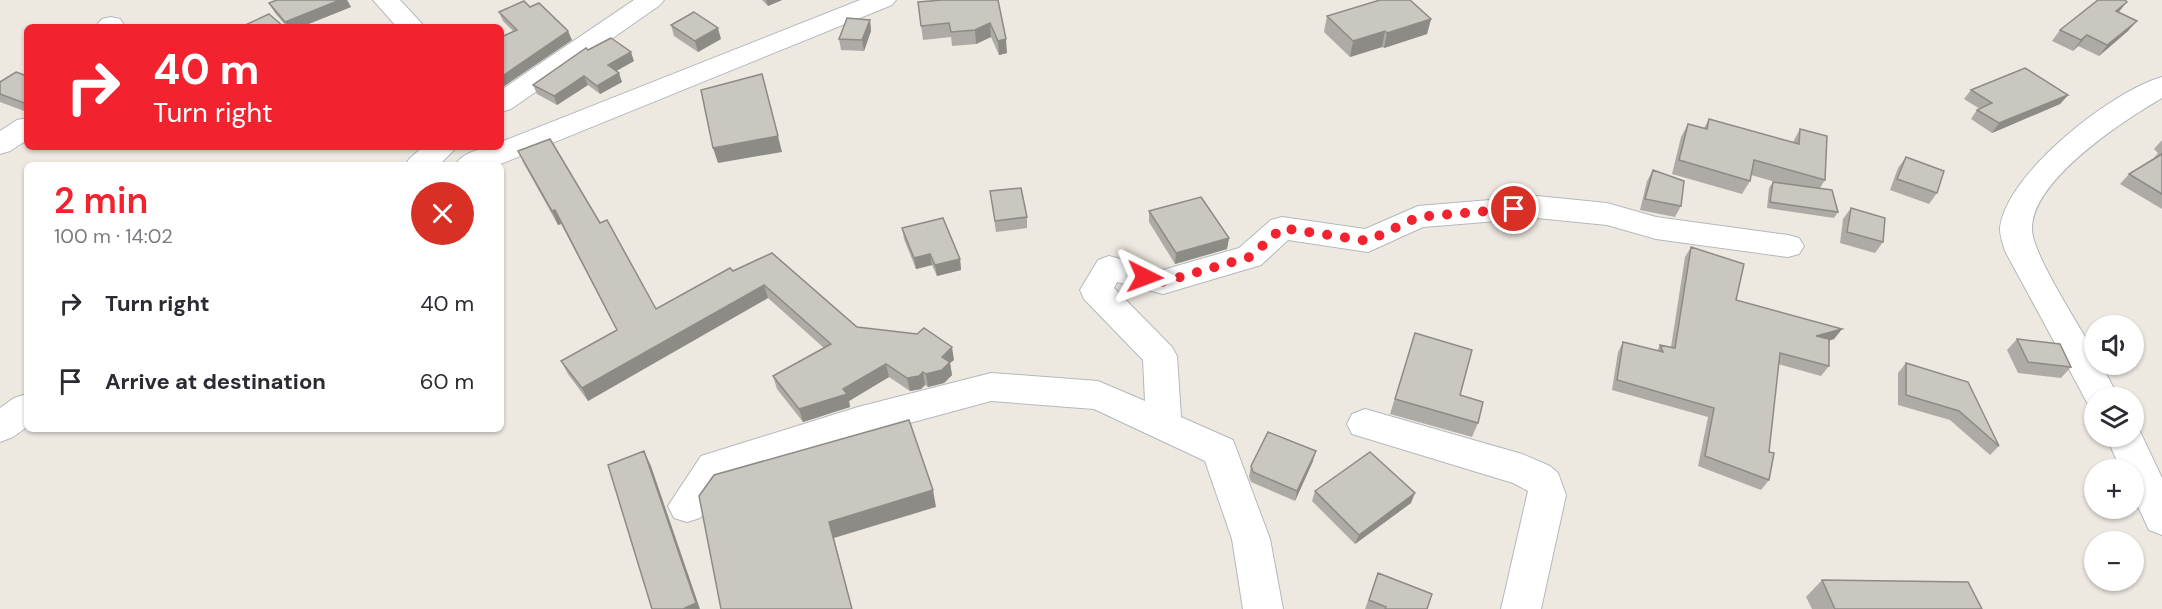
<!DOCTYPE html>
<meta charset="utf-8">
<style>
body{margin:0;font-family:"DM Sans",sans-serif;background:#f2f2f3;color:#2b2b33;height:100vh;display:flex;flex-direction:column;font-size:22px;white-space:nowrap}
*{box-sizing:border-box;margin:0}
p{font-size:20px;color:#7c7c81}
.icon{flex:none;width:33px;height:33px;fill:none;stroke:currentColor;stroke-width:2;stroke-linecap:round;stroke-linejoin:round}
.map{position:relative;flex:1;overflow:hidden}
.side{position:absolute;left:24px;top:162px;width:480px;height:270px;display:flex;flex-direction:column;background:#fff;border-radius:9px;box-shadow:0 2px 4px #0004}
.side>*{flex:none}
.hud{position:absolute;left:24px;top:24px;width:480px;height:126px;border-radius:9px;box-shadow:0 2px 4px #0004;background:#f2222f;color:#fff;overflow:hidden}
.fabs{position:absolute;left:2084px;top:315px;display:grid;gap:12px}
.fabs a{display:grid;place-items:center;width:60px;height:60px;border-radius:50%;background:#fff;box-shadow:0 2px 4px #0004;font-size:30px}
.pin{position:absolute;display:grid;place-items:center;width:51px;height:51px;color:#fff;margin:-26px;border:3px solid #fff;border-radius:50%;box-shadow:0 2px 6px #0007}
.me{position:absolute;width:66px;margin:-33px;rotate:93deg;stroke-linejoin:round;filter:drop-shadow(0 0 4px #0008)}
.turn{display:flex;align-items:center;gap:21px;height:126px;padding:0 30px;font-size:27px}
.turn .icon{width:78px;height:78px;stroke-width:2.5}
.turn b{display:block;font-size:42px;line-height:51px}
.round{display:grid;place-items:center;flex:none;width:63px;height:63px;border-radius:32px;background:#f2f2f3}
.summary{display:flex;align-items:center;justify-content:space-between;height:102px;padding:0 30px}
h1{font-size:36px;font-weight:600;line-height:45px;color:#f2222f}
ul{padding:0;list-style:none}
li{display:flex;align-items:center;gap:18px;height:78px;padding:0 30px}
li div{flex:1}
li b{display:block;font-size:22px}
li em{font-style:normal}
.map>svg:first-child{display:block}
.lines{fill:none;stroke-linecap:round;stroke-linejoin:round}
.minor-casing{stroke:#b4b8bc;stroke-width:2}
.minor{fill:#fff;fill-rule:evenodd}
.wall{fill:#aeaaa5}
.shaded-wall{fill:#8d8b86}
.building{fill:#cac6c0;stroke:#8d8b86;stroke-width:1.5}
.route{stroke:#f2222f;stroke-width:10;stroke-dasharray:0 18}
</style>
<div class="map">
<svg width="2162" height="609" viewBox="0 0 2162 609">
<rect width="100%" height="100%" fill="#ede9e1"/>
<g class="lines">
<defs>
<path id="minor" d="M373,0H400L425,27H397Z
M634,0H664L660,5L511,109L501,112V90Z
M860,0H896L892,5L498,165H455C464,151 485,147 501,147V142Z
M111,17L120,19L124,25L123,27H95L102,19Z
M2162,77V98C2124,120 2030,181 2032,230C2033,255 2080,327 2094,352V364H2101L2119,398H2094V410L2090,408L2005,251C2003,244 2000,236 2000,229C2004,175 2113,90 2162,77Z
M27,118V140L10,151L0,154V131L17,120Z
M423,147H457L439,165H405L410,158Z
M1537,196L1607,203L1656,217L1788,235L1799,238L1804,246L1799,254L1788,257L1656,239L1607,225L1537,218L1423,227L1368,252L1288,240L1261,265L1163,294L1117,282L1114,288L1172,347L1177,356L1181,417L1233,440L1270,539L1283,609H1243L1232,539L1205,461L1094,409L991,401L858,437L727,479L700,518L687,522L674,518L668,506L701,456L858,407L991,373L1098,381L1145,401L1143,360L1084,299L1080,290L1098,260L1109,256L1163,270L1239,248L1271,220L1282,217L1365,229L1418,206Z
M27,394V427L13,437L0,442V408L14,398Z
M1365,409L1522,454L1550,466L1558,473L1566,495L1541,609H1501L1528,491L1513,483L1352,434L1347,424L1352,414Z
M2133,424L2137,425L2162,478V535L2149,530L2133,496V470H2121L2106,436H2133Z"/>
</defs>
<use href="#minor" class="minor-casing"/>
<use href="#minor" class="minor"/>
</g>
<path class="wall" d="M277,0H347L351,7L301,27H287L275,13L269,3Z
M762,0H782L768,6Z
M998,0L1007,53L999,55L991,37L976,44L952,46L951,37L923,40L918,2Z
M530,7L572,40L501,88V37L514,32L503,21L499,12Z
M2119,12L2128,31L2099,56L2078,46L2073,51L2052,41L2060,30Z
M1327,16L1431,19L1427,34L1384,48L1382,47L1350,57L1324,32Z
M870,20L871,31L864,51L841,50L839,39Z
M671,25L721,39L698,52L674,36Z
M588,50L634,61L616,71L622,82L600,94L588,85L557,105L537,94L533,85Z
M27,76V112L0,102V82Z
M1971,90L2068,95L2060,104L1992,133L1971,119L1977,110L1980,109L1964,99Z
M1709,119L1793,142L1800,129L1825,180L1820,188L1838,212L1834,218L1767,208L1769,188L1773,182L1779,183L1751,175L1750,181L1742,194L1672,174L1681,137L1688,124L1704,128Z
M2162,140V209L2120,184L2129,174L2153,159L2158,153L2154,149Z
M518,151L600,223L656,309L733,271L857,327L954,360L950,363L952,375L944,383L928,387L925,385L921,389L910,391L889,377L849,401L850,407L803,422L777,389L773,376L824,348L768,298L588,401L568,374L561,361L617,330L561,224L558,225L524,164Z
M1906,157L1937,193L1929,204L1890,190L1898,168Z
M1653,170L1681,206L1675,217L1640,210L1647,181Z
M990,191L1027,217V228L996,232Z
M1851,208L1883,242L1875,253L1840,243L1843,219Z
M1149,211L1229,238L1227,249L1175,264L1149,222Z
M902,228L960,259L961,270L937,276L932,265L916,269L904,239Z
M1691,247L1736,300L1842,329L1834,339L1829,341V366L1821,376L1778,364L1769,452V480L1761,490L1698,466L1708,417L1612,390L1618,352L1623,342L1657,351L1660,345L1671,347L1685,257Z
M1415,333L1460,395L1478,423L1472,437L1390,414Z
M2017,339L2071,367L2061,378L2018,373L2007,350Z
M1906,363L1999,446L1990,455L1950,420L1898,405V373Z
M1313,461L1295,501L1251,482L1249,477L1251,466Z
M1315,491L1411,503L1355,544L1312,501Z
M1378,573L1427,609H1365Z
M1822,580L1982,609H1812L1806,597Z"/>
<path class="shaded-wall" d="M340,0H347L351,7L301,27H288L285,22Z
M766,0H782L768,6Z
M2127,2L2118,13L2116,11Z
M1431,19L1427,34L1384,48L1387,33Z
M870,20L871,31L864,51L862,40Z
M2137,21L2128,31L2099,56L2107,45Z
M990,23L991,37L976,44L975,30Z
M718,28L721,39L698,52L695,41Z
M568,31L572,40L501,88V77Z
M1385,31L1382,47L1350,57L1353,41Z
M2087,35L2078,46L2073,51L2081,40Z
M1006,39L1007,53L999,55L998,41Z
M631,52L634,61L611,74L608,65Z
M619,73L622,82L600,94L597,86Z
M584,76L588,85L557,105L554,96Z
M2068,95L2060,104L1992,133L1999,123Z
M778,136L782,152L718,163L713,148Z
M555,210L561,224L558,225L552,211Z
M1229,238L1227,249L1175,264L1176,253Z
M930,254L932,265L916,269L914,258Z
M960,259L961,270L937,276L935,265Z
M764,285L768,298L588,401L582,388Z
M1842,329L1834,339L1809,346L1816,336Z
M952,347L954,360L950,363L952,375L944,383L928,387L926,374Z
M886,364L889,377L849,401L850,407L803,422L799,409L843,389Z
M923,372L925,385L921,389L910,391L907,378Z
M644,451L651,466L700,609H683Z
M1316,451L1313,461L1295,501L1297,491Z
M933,490L936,507L834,538L852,609L829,522Z
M1415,493L1411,503L1355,544L1359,535Z"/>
<path class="building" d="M277,0H340L285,22L269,3Z
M942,0H998L1006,39L998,41L990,23L975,30L951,32L949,23L921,26L918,2Z
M1380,0H1410L1431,19L1387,33L1385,31L1353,41L1327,16Z
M2098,0H2125L2127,2L2116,11L2137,21L2107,45L2087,35L2081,40L2060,30Z
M524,1L530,7L539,3L568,31L501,77V37L517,30L499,12Z
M694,12L718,28L695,41L671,25Z
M269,14L284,27H241Z
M847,18L870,20L862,40L839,39Z
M611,38L631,52L608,65L619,73L597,86L584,76L554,96L533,85L586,48L588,50Z
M2025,68L2068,95L1999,123L1977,110L1992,103L1971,90Z
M16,72L27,76V101L24,103L0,94V82Z
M762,74L778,136L713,148L701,90Z
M1709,119L1799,144L1800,129L1827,136L1825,180L1754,160L1750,181L1679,160L1688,124L1707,129Z
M550,139L600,223L607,220L656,309L730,268L733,271L772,253L857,327L917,334L924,328L952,347L942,357L950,362L942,370L926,374L923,372L919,376L907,378L886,364L843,389L847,394L799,409L773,376L831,344L764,285L582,388L561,361L617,330L555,210L552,211L518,151Z
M2162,154V194L2129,174Z
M1906,157L1944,171L1937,193L1897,179Z
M1653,170L1684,181L1681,206L1645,199Z
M1773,182L1832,190L1838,212L1770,202Z
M1021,188L1027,217L995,221L990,191Z
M1201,197L1229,238L1176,253L1149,211Z
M1851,208L1885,218L1883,242L1847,232Z
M943,218L960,259L935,265L930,254L914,258L902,228Z
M1691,247L1744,264L1736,300L1842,329L1816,336L1829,339V366L1780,353L1769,452L1774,453L1769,480L1705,456L1714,408L1617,380L1623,342L1663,352L1660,345L1675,348Z
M1415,333L1472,350L1460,395L1483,402L1478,423L1395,399Z
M2017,339L2060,344L2071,367L2028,362Z
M1906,363L1968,382L1999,446L1959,411L1906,395Z
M909,420L933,490L829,522L852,609H721L699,496L714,475Z
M1268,432L1316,451L1297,491L1253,472L1251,466Z
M644,451L696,603L683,609H652L608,465Z
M1370,452L1415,493L1359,535L1315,491Z
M1378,573L1432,594L1427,609H1385L1386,607L1369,600Z
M1822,580L1968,582L1982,609H1835Z"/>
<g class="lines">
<path class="route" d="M1145,277L1163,282L1250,257L1282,228L1368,241L1418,217L1514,209"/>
</g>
</svg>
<div class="fabs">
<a><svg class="icon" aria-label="sound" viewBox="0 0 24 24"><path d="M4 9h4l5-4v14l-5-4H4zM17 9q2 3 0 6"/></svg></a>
<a><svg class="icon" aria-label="layers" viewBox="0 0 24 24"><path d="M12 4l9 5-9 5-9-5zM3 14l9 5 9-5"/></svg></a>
<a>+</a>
<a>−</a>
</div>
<div class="pin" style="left:1514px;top:209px;background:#d93025"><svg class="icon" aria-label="arrive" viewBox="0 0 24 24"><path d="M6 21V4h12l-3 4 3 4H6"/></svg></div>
<svg class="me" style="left:1145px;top:277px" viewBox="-20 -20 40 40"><path d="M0-17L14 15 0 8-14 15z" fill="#f2222f" stroke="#fff" stroke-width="4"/></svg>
<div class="hud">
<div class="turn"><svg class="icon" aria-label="right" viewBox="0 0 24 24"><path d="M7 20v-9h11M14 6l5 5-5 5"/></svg><div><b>40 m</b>Turn right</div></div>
</div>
<section class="side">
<div class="summary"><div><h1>2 min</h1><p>100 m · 14:02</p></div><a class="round" style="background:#d93025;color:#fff"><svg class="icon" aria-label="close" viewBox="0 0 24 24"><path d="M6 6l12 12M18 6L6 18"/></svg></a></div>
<ul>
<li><svg class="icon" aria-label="right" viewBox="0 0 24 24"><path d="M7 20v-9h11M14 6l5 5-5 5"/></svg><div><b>Turn right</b></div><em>40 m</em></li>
<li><svg class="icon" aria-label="arrive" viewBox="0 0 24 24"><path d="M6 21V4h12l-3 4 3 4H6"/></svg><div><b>Arrive at destination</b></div><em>60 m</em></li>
</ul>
</section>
</div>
